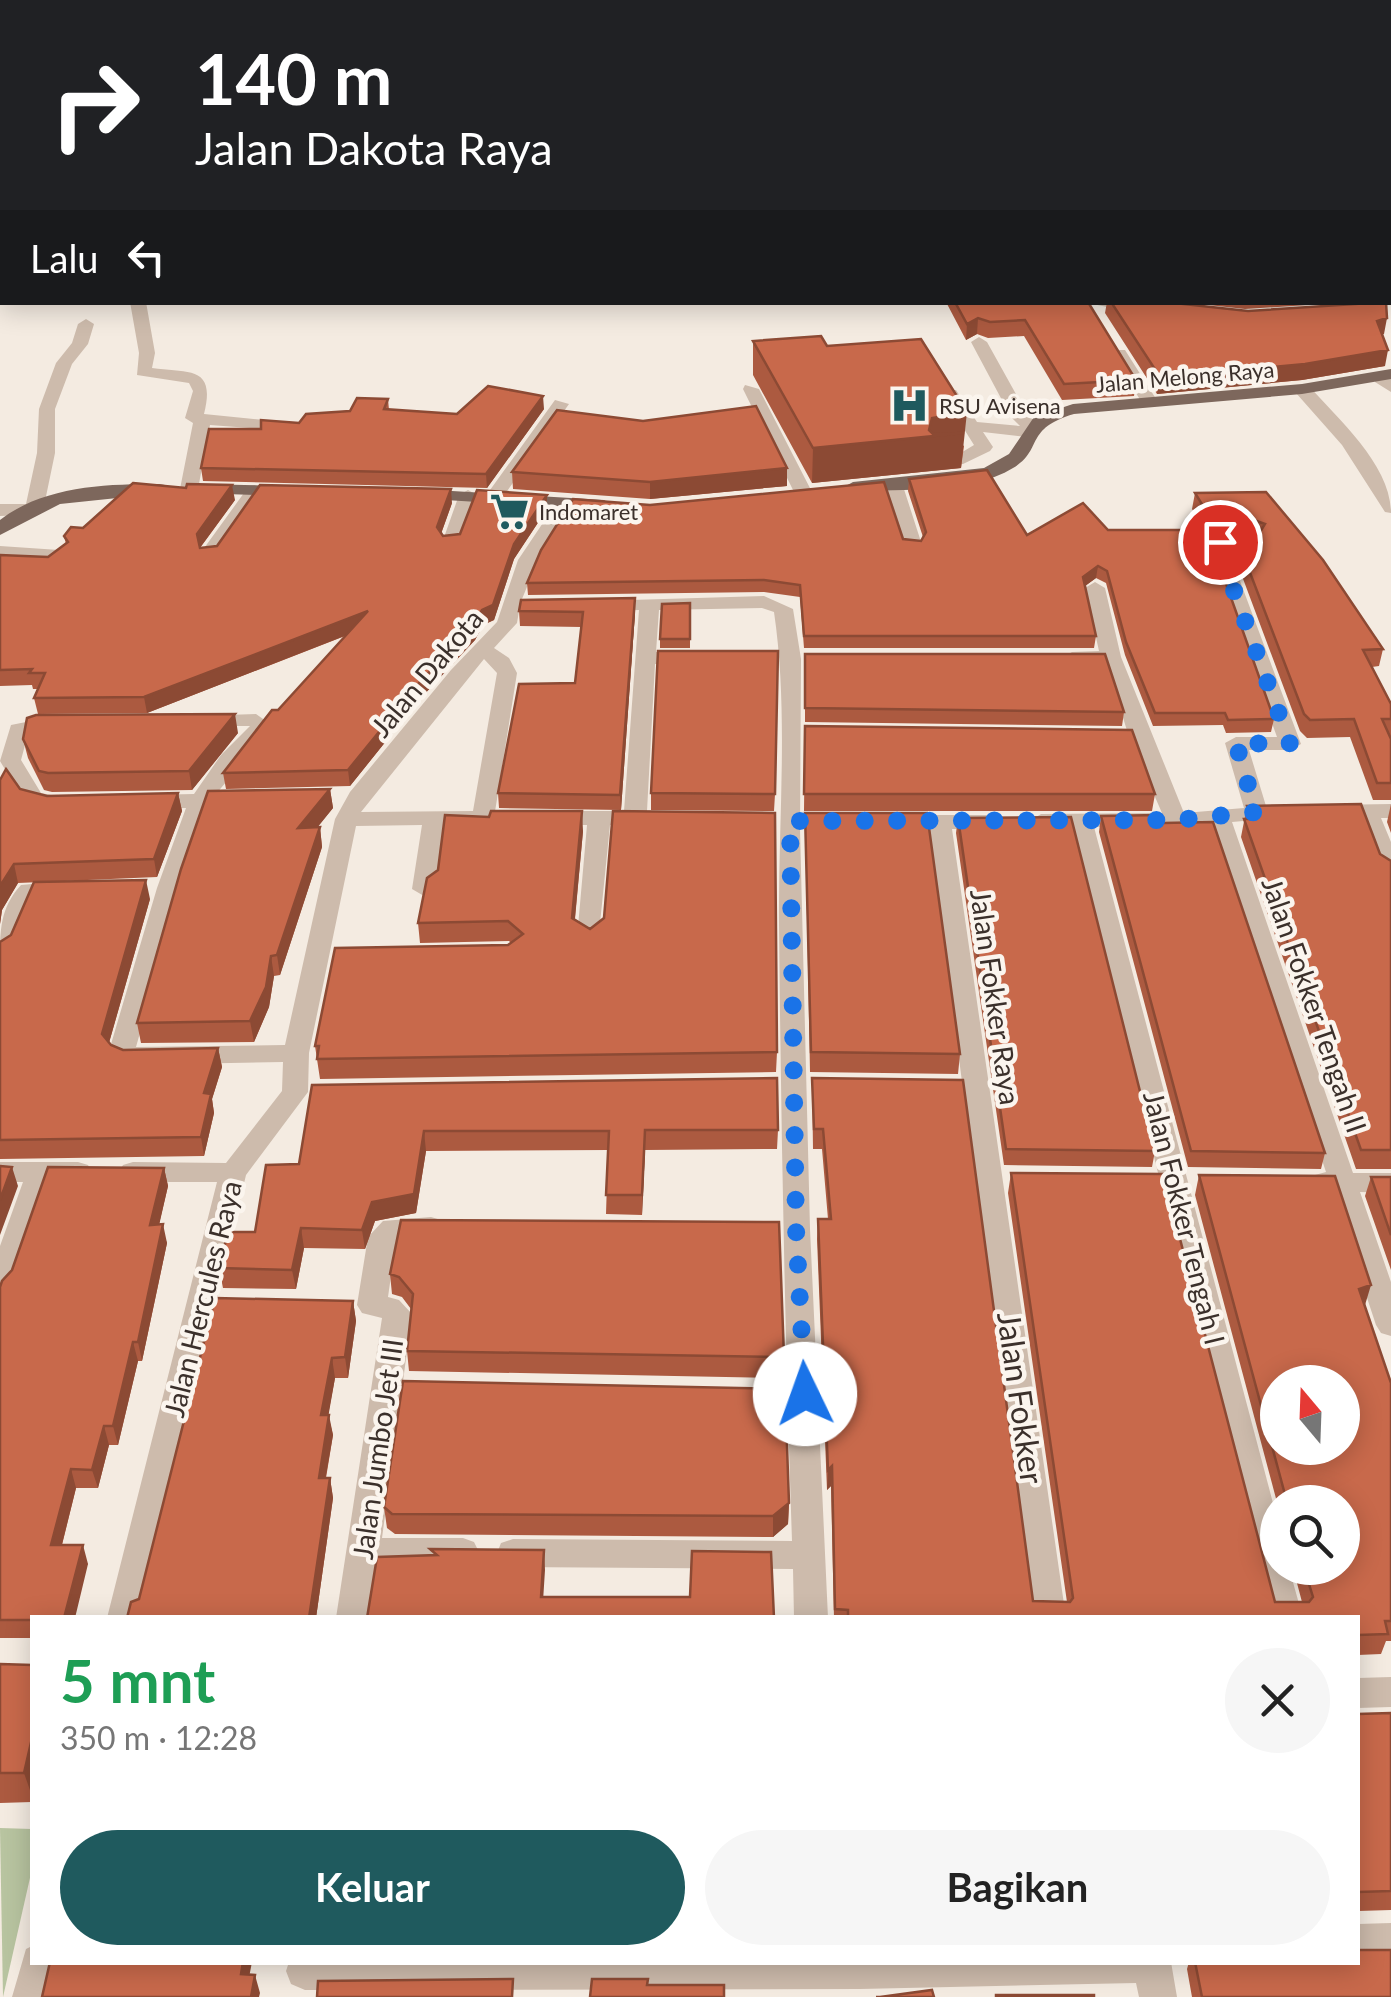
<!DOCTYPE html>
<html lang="id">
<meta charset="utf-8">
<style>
body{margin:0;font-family:Lato,sans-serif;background:#f6f6f6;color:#222;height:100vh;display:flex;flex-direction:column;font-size:38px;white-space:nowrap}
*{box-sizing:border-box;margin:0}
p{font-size:32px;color:#767676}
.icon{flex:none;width:55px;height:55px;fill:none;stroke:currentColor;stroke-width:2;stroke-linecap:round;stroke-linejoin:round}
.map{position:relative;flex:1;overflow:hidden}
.sheet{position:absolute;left:30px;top:1615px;width:1330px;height:350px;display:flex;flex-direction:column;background:#fff;border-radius:0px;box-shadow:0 5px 25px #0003}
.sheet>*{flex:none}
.banner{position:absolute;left:0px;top:0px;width:1392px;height:305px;box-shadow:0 5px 25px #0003;background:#202124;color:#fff;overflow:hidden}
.needle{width:65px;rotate:341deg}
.buttons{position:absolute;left:1260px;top:1365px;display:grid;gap:20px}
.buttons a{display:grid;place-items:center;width:100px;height:100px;border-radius:50%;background:#fff;box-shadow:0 5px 25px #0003;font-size:50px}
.pin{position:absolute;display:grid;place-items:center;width:85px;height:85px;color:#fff;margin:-42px;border:5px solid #fff;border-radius:50%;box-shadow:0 2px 10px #0007}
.me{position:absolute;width:110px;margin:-55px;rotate:357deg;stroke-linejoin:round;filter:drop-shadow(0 0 8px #0008)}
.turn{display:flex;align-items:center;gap:35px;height:210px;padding:0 30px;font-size:45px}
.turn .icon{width:130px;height:130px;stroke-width:2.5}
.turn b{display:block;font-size:70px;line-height:85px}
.then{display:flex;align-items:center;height:95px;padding:0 30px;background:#0003;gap:20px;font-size:38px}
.round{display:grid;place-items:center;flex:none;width:105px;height:105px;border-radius:52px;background:#f6f6f6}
.headline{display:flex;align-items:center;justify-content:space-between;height:170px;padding:0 30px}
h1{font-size:60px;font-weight:700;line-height:75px;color:#1e9e55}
.button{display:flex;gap:20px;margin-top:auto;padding:20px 30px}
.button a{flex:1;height:115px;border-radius:60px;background:#1f5a5e;color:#fff;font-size:40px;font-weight:700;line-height:115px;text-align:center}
.button a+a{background:#f6f6f6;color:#222}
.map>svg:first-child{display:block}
.green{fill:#b8c4a0}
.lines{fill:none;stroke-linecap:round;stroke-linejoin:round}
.minor{fill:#cdbbac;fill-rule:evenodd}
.major{fill:#7d675c;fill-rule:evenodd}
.wall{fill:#ac5a40}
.shaded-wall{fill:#8c4a34}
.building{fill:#c8694b;stroke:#8c4a34;stroke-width:2.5;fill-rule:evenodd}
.route{stroke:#1a73e8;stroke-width:18;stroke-dasharray:0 32.4}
.labels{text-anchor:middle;stroke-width:9;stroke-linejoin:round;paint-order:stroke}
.far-street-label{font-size:22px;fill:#3b302b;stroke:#fbf5ee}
.far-poi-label{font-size:22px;fill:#3b302b;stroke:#fbf5ee;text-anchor:start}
.street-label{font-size:28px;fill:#3b302b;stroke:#fbf5ee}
.near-street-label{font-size:32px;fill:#3b302b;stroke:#fbf5ee}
</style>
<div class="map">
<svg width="1391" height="1997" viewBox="0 0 1391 1997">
<rect width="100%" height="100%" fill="#f4ebe1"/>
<path class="green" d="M0,1828L32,1829V1869L3,1997Z"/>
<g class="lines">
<path class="minor" d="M0,262L2,263V271L0,272Z
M2,285V296L0,297V286Z
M130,302H146L155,353L152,368C190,373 216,366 204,414L295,423L304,428L301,432L210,425L198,489L195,493H183L180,489L193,423L185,418L193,391L189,383L137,375L139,353Z
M1082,302H1131L1146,308L1138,313Z
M86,319L94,324L88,344L72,364L55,409V453L44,506L25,515L0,516V504H26L37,453L39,409L56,363L72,343L78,324Z
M979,337L987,342L1027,414L1040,426L1026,437L983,432L993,447L990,451L963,464L930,465V457L959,454L974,445L942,394L944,390H956L977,422L1020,426L1011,417L971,342Z
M1113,350H1125L1158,402L1156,406H1144L1111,353Z
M1375,374L1391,378V392L1375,382Z
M745,385L759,389L812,492L809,496H797L794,492L743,389Z
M1296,385H1308C1339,420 1391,465 1391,513L1385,512L1342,445L1296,393Z
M555,400L569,404L500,501H488L485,497Z
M893,478L902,483L922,545L920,549H906L904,545L884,483Z
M255,485L264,490L216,559H202V551L249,486Z
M468,490L477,495L460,543L458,547H444L442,543L459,495Z
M565,498L574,503L538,560L522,599H554L564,605L554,611H519L517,623L494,648L509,658L517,673L494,818L483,825H444L436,889L424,896L412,889L422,825L356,826L309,1053L308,1092L246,1175L141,1618H107L217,1182H133L123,1179L119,1172L123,1165L133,1162L226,1163L282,1091L283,1062L127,1065L118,1062L109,1051L157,888L186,808L148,809L137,802L148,795L194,794L221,755L250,726H197L194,721L197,716L256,714L273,726L216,794L246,795L249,800L246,805L209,807L181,888L136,1047L285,1045L335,819L350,792L451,670L497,622L518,560L559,499ZM484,659L497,673L473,811L361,812Z
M1249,535L1256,537V545L1228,549L1301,744L1290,750H1249L1266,806L1288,807L1291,812L1288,817L1232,822L1353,1173H1391V1193L1360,1192L1391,1282V1336L1381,1333L1376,1325L1332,1192L1315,1189L1311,1182L1315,1175L1326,1172L1210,824L1094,827L1278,1522V1568H1289L1303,1618H1269L1072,828H1041L1030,821L1041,814L1162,813L1129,737L1107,666L1072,664L1062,658L1072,652L1099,651L1085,588L1095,582L1105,588L1121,657L1184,813L1244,808L1225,743L1236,737H1277L1208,544L1217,538Z
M0,546L59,550L68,556L59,562L0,558Z
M764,596L793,609L801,659L800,829L810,1229L828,1618H794L793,1569L513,1567L501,1563L497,1553L501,1543L513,1539L792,1541C785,1336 781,1130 779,924C778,821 789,714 774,612L762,608L659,610L656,652H692L702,658L692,664H655L647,811L657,818L646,825H610L598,943L589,946L577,938L587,825H551L540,818L551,811H624L639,610L604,611L594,605L597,601Z
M56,716L64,717L67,722L64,727L28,734L21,760L41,793L66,798L69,803L58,810L25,803L0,761L11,725Z
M1391,804V818H1381L1391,842V878L1379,871L1359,818L1330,819L1319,812L1330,805Z
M896,815H991L1002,822L991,829H952L1066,1618H1032L929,829L888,827L885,822Z
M65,881L73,883L77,888L73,893L36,897L12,952L0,960C0,930 0,908 21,885Z
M0,1162H78L88,1165L92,1172L88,1179L50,1182L14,1287L10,1295L0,1298V1246L23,1182H0Z
M431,1217L441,1220L445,1227L441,1234L396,1241L388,1297L399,1300L412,1314L382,1538H463L474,1542L479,1552L474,1562L463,1566L378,1565L370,1618H336L382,1318L362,1313L357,1305L368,1237L383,1221Z
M1391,1677V1707L1358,1708V1678Z
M1391,1923V1959L1358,1960V1924Z
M32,1946V1962H58L50,1997H12L26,1949Z
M289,1962H1171L1177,1997H1139L1136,1983L860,1989L305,1990L291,1984L286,1971Z"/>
<path class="major" d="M1391,369V379L1302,394L1074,414C1023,429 1044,450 1013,468C969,495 903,488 853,492L844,487L853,482L984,468L1009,454L1034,417L1073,404L1302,384Z
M159,484L165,485V493L60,504L0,535V520C44,486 105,484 159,484Z
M199,484L289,486L298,491L289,496L193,493L190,489Z
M419,489L604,500L613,505L604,510L413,498V490Z"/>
</g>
<path class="wall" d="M0,0L2,2V210L0,212Z
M946,302H1088L1136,380L1134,396L1062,400L1024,336L988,338L977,334L966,340Z
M1107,302H1165L1384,334H1382L1385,366L1302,380L1157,394L1105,313Z
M1181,302H1355L1245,309Z
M753,341L827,346L964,446L961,468L812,483L753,375Z
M388,399L389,410L457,414L544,409L487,488L203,481L201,468L261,429L299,423L350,411Z
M643,421L787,486L650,499L513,489L512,472Z
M909,479L1027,535L1108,530H1205L1192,509L1195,493L1266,492L1383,649L1379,666L1372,667L1391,704V736H1390L1391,739V800H1373L1350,737L1307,738L1300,731L1233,552L1236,536L1246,534L1240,532L1210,538L1274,719L1271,732L1226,733L1223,725L1153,726L1125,655L1106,583L1096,578L1085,586L1096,636L1094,648H804L800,597L764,592L528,595L527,583L903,539L921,541L923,537L908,491Z
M235,500L200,548L217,546L452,503L441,534L443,536L460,534L547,509L514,559L494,620L483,625L475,640L419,700L350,786L226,789L223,773L345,636L147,713L38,714L34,698L38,689H33L32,685L0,686V555L48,557L66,544L64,536L83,528Z
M635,598V613L621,810L499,808L498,793L575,683L581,627L520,626L519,611Z
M690,603V648H660V639Z
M805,654L1124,712L1122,726L805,722Z
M805,726L1155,794L1152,811H804Z
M238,733L192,790L52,792L44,790L28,758L23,739Z
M0,780L20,789L47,796L178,793L182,811L157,877L18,883L2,910L0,924Z
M330,789L333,808L317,827H320L322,847L280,975L274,976L269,1007L254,1042L141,1043L137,1023Z
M651,793L775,794L774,811L651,810Z
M1391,804V833L1387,822Z
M1247,806L1380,854L1391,861V1169H1356L1241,837Z
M805,813L960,1054L958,1074L810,1072Z
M1101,816L1163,823L1325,1153L1321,1169L1188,1167L1099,832Z
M958,818L1155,1151L1152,1167L1004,1165L956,833Z
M583,831L575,919L777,1052L776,1072L320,1079L315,1046L511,943L509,941L420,943L418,923Z
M150,899L109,1043L123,1050L218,1048L222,1067L212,1099L214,1113L204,1156L0,1159V942Z
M812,1078L1033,1601L1067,1602L1008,1193L1011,1173L1275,1602H1302L1293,1568H1342V1502H1278V1506L1195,1195L1199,1175L1365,1305L1391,1383V1641H1386L1381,1654L1358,1655V1618H834L831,1486L827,1490L817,1239L818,1219H828L822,1149H813Z
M312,1085L778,1130L777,1149L645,1150L642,1215L606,1214L608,1150L426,1151L416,1213L375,1221L365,1249L304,1248L296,1289L223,1288L219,1268L255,1232L299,1164Z
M164,1168L168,1186L159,1224L167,1243L142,1361H138L118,1445H109L98,1488H76L62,1545L88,1564L32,1618V1638H0V1287Z
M1371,1177H1391V1270L1365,1196Z
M390,1274L784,1357L783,1378L409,1371L407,1351L411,1309L402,1297L392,1294Z
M353,1301L356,1321L348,1378H335L328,1415L333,1435L326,1478H330L333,1498L316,1618H127Z
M789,1503L788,1524L773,1537L395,1534L387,1528L384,1507Z
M0,1664L32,1665V1802L0,1803Z
M1391,1713V1910L1358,1911V1714Z
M1189,1962H1358L1391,1997H1192L1187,1969Z"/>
<path class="shaded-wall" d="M559,0H577L574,2H556Z
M2,193V210L0,212V195Z
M978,318L977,334L966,340L967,324Z
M1387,318L1384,334L1374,337L1377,321Z
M1388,350L1385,366L1302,380L1157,394L1160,377Z
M543,396L544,409L487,488L486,474Z
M967,412L961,468L812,483L813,448L929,430L932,418Z
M787,468V486L650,499V482Z
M232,485L235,500L199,549L197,534Z
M451,489L452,503L438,542L437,527Z
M547,495V509L514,559L494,620L483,625L475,640L419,700L350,786L348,770L514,544Z
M1243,516L1240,532L1210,538L1213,522Z
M1098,566L1096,578L1081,589L1083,577Z
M635,598V613L621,810L620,795Z
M368,611L370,626L147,713L144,697Z
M235,714L238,733L192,790L189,771Z
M330,789L333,808L301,848L298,828Z
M178,793L182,811L157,877L154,859Z
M582,811L583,831L573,938L572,918Z
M320,827L322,847L280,975L277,955Z
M14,864L18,883L2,910L0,924V886Z
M146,880L150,899L106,1053L102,1034Z
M271,956L274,976L269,1007L254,1042L250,1021Z
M218,1048L222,1067L212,1099L214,1113L204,1156L201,1137L204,1093Z
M645,1130V1150L642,1215V1195Z
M424,1131L426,1151L416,1213L375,1221L365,1249L362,1230L372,1202Z
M12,1167L18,1186L0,1235V1200Z
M164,1168L168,1186L155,1243L150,1225Z
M163,1224L167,1243L142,1361L138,1342Z
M301,1228L304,1248L296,1289L292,1270Z
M1371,1285L1365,1305L1359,1289Z
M353,1301L356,1321L348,1378L345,1357Z
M133,1342L138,1361L118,1445L113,1426Z
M332,1358L335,1378L325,1435L321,1415Z
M329,1415L333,1435L322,1498L319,1478Z
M104,1426L109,1445L98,1488L92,1470Z
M832,1466L831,1486L827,1490L828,1470Z
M71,1469L76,1488L57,1564L51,1545Z
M330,1478L333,1498L316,1618H309Z
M789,1503L788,1524L773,1537V1516Z
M83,1545L88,1564L75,1618H64Z
M544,1550L545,1570L542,1617L541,1597Z
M32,1738V1796L24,1773Z
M243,1962H252L246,1993L241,1974Z
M255,1975L260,1993L259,1997H251Z"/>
<path class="building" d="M0,0H559L556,2H2V12Z
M643,0H1262L1261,2H640Z
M2,16V193L0,195V101H2V88H0V61H2V48H0V17Z
M1390,67H1391L1390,107Z
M1390,152L1391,156L1390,284Z
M955,302H1088L1136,380L1064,384L1025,320L990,322L978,318L967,324Z
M1111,302H1165L1248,311L1386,302L1387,318L1377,321L1388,350L1305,364L1160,377Z
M821,336L827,346L921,339L967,412L932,418L929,430L933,434L964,433L813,448L753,341Z
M488,386L543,396L486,474L201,468L209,429H261V420L299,423L306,414L350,411L357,398L388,399L384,409L457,414Z
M756,406L787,468L650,482L512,472L557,410L643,421Z
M987,470L1027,535L1083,503L1108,530H1207L1274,719L1228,720L1225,713H1155L1126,642L1107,571L1098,566L1083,577L1096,636H804L800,585L764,580L527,583L541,550L573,499L650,505L884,482L903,539L921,541L926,532L909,479Z
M133,483L186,488L187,484L232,485L197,534L200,548L217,546L260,485L451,489L437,527L443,536L460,534L477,490L547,495L514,544L493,605L482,610L474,624L418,684L348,770L223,773L272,710H278L368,611L144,697L34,698L45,673H29L32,669L0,670V555L48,557L68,542L64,536L71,527L83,528Z
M1266,492L1323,560L1383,649L1363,650L1391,704V719H1382L1391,739V783H1377L1354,719L1310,720L1304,714L1236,536L1260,532L1265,524L1243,516L1213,522L1195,493Z
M635,598L620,795L498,793L519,684L575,683L583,612L519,611L521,600Z
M690,603V639H660L662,604Z
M658,651H778L775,794L651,793Z
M805,654H1105L1124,712L805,708Z
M235,714L189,771L48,773L39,771L23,739L27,718L36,715Z
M805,726L1132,730L1155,794H804Z
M6,769L20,789L47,796L178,793L154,859L14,864L0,886V780Z
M330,789L298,828L320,827L277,955L271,956L266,987L250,1021L137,1023L181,869L208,791Z
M1361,804L1380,854L1391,861V1150H1361L1244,819H1251L1247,806Z
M491,811H582L572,918L590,929L604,918L613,811L775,813L777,1052L317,1059L319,1046H315L335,948L508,945L523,934L508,921L418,923L427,878L438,870L445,815L489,817Z
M805,813H927L960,1054L811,1052Z
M1160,815L1163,823L1213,822L1325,1153L1191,1151L1101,816Z
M1071,817L1155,1151L1006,1149L958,818Z
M146,880L102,1034L111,1045L123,1050L218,1048L204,1093L211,1094L201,1137L0,1140V942L11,935L34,882Z
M777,1078L778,1130H645L642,1195H606L609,1131H424L414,1194L372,1202L362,1230L301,1228L292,1270L219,1268L228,1232H255L266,1165L299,1164L312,1085Z
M812,1078L963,1080L1033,1601L1070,1602L1073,1598L1011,1173L1163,1174L1275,1602H1309L1313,1597L1304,1568H1342V1502H1287L1199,1175L1335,1176L1371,1285L1359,1289L1391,1383V1621H1385L1388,1634L1358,1635V1618H848V1610L835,1609L832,1466L828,1470L818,1219H831L823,1129H814ZM1278,1382H1342V1448H1278Z
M0,1166L12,1167L0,1200Z
M48,1167L164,1168L150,1225L163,1224L138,1342H133L113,1426H104L92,1470L71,1469L51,1545H83L64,1618H32V1620H0V1287L2,1281L12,1270Z
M1371,1177H1391V1235Z
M401,1220L779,1222L784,1357L407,1351L413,1294L399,1277L390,1274Z
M215,1298L353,1301L345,1357L332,1358L321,1415H329L319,1478H330L309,1618H127L131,1602L139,1599Z
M403,1381L785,1389L789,1503L773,1516L392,1514L384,1507Z
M430,1549L544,1550L541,1597H690L692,1551L771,1552L774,1618H367L377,1557L437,1555Z
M0,1664L32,1665V1738L24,1773H0Z
M1391,1713V1891L1358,1892V1714Z
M1358,1950H1391V1997H1202L1195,1962H1358Z
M50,1962H243L241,1974L255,1975L251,1997H42Z
M513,1979L512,1997H317L318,1981Z
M592,1979H648L647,1985H724V1997H590Z
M932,1990L934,1997H876H880Z
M996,1995H1094V1997H996Z"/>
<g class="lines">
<path class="route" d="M805,1394L796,1229L790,821L1176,820L1256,812L1236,743L1290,744L1217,544L1220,542"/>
</g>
<defs>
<symbol id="hospital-bare" viewBox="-9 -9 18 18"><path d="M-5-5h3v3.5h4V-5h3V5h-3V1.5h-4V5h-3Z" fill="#1f5a5e" stroke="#fbf5ee" stroke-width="2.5" paint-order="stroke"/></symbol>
<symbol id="supermarket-bare" viewBox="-9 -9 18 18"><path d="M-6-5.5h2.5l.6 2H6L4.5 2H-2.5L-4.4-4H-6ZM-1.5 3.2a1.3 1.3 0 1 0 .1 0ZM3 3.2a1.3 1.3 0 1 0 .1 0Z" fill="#1f5a5e" stroke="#fbf5ee" stroke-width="2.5" paint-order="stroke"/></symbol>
</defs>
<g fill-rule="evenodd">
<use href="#hospital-bare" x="882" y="378" width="55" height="55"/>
<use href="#supermarket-bare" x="482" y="484" width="55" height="55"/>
</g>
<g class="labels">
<g class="far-street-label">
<text transform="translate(1185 377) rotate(-5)" y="8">Jalan Melong Raya</text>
</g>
<g class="far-poi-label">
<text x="939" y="414">RSU Avisena</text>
<text x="539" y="520">Indomaret</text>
</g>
<g class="street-label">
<text transform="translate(427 673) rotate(-50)" y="10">Jalan Dakota</text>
<text transform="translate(995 997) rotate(82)" y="10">Jalan Fokker Raya</text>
<text transform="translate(1314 1005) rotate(71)" y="10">Jalan Fokker Tengah II</text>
<text transform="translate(1184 1218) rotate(76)" y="10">Jalan Fokker Tengah I</text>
<text transform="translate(203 1299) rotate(-76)" y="10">Jalan Hercules Raya</text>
<text transform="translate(378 1449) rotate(-82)" y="10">Jalan Jumbo Jet III</text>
</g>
<g class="near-street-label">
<text transform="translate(1020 1398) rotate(82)" y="11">Jalan Fokker</text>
</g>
</g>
</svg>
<div class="buttons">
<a><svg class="needle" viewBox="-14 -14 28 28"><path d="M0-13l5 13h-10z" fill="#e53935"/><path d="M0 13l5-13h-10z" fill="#767676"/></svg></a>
<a><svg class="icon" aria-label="search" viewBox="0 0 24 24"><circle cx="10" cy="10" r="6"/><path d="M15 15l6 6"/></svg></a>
</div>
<div class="pin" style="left:1220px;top:542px;background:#d93025"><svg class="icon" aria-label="arrive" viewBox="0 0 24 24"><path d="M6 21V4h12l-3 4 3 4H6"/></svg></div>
<svg class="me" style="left:805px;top:1394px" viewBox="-20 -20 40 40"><circle r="19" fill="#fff"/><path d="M0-13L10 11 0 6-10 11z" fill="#1a73e8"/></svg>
<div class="banner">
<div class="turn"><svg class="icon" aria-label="right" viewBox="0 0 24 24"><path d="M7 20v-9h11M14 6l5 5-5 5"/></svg><div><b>140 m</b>Jalan Dakota Raya</div></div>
<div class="then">Lalu<svg class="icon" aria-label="left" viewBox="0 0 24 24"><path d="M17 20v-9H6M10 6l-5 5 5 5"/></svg></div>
</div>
<section class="sheet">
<div class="headline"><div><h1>5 mnt</h1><p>350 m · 12:28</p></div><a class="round"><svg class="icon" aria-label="close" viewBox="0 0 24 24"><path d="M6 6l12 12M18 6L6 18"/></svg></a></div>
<div class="button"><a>Keluar</a><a>Bagikan</a></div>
</section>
</div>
